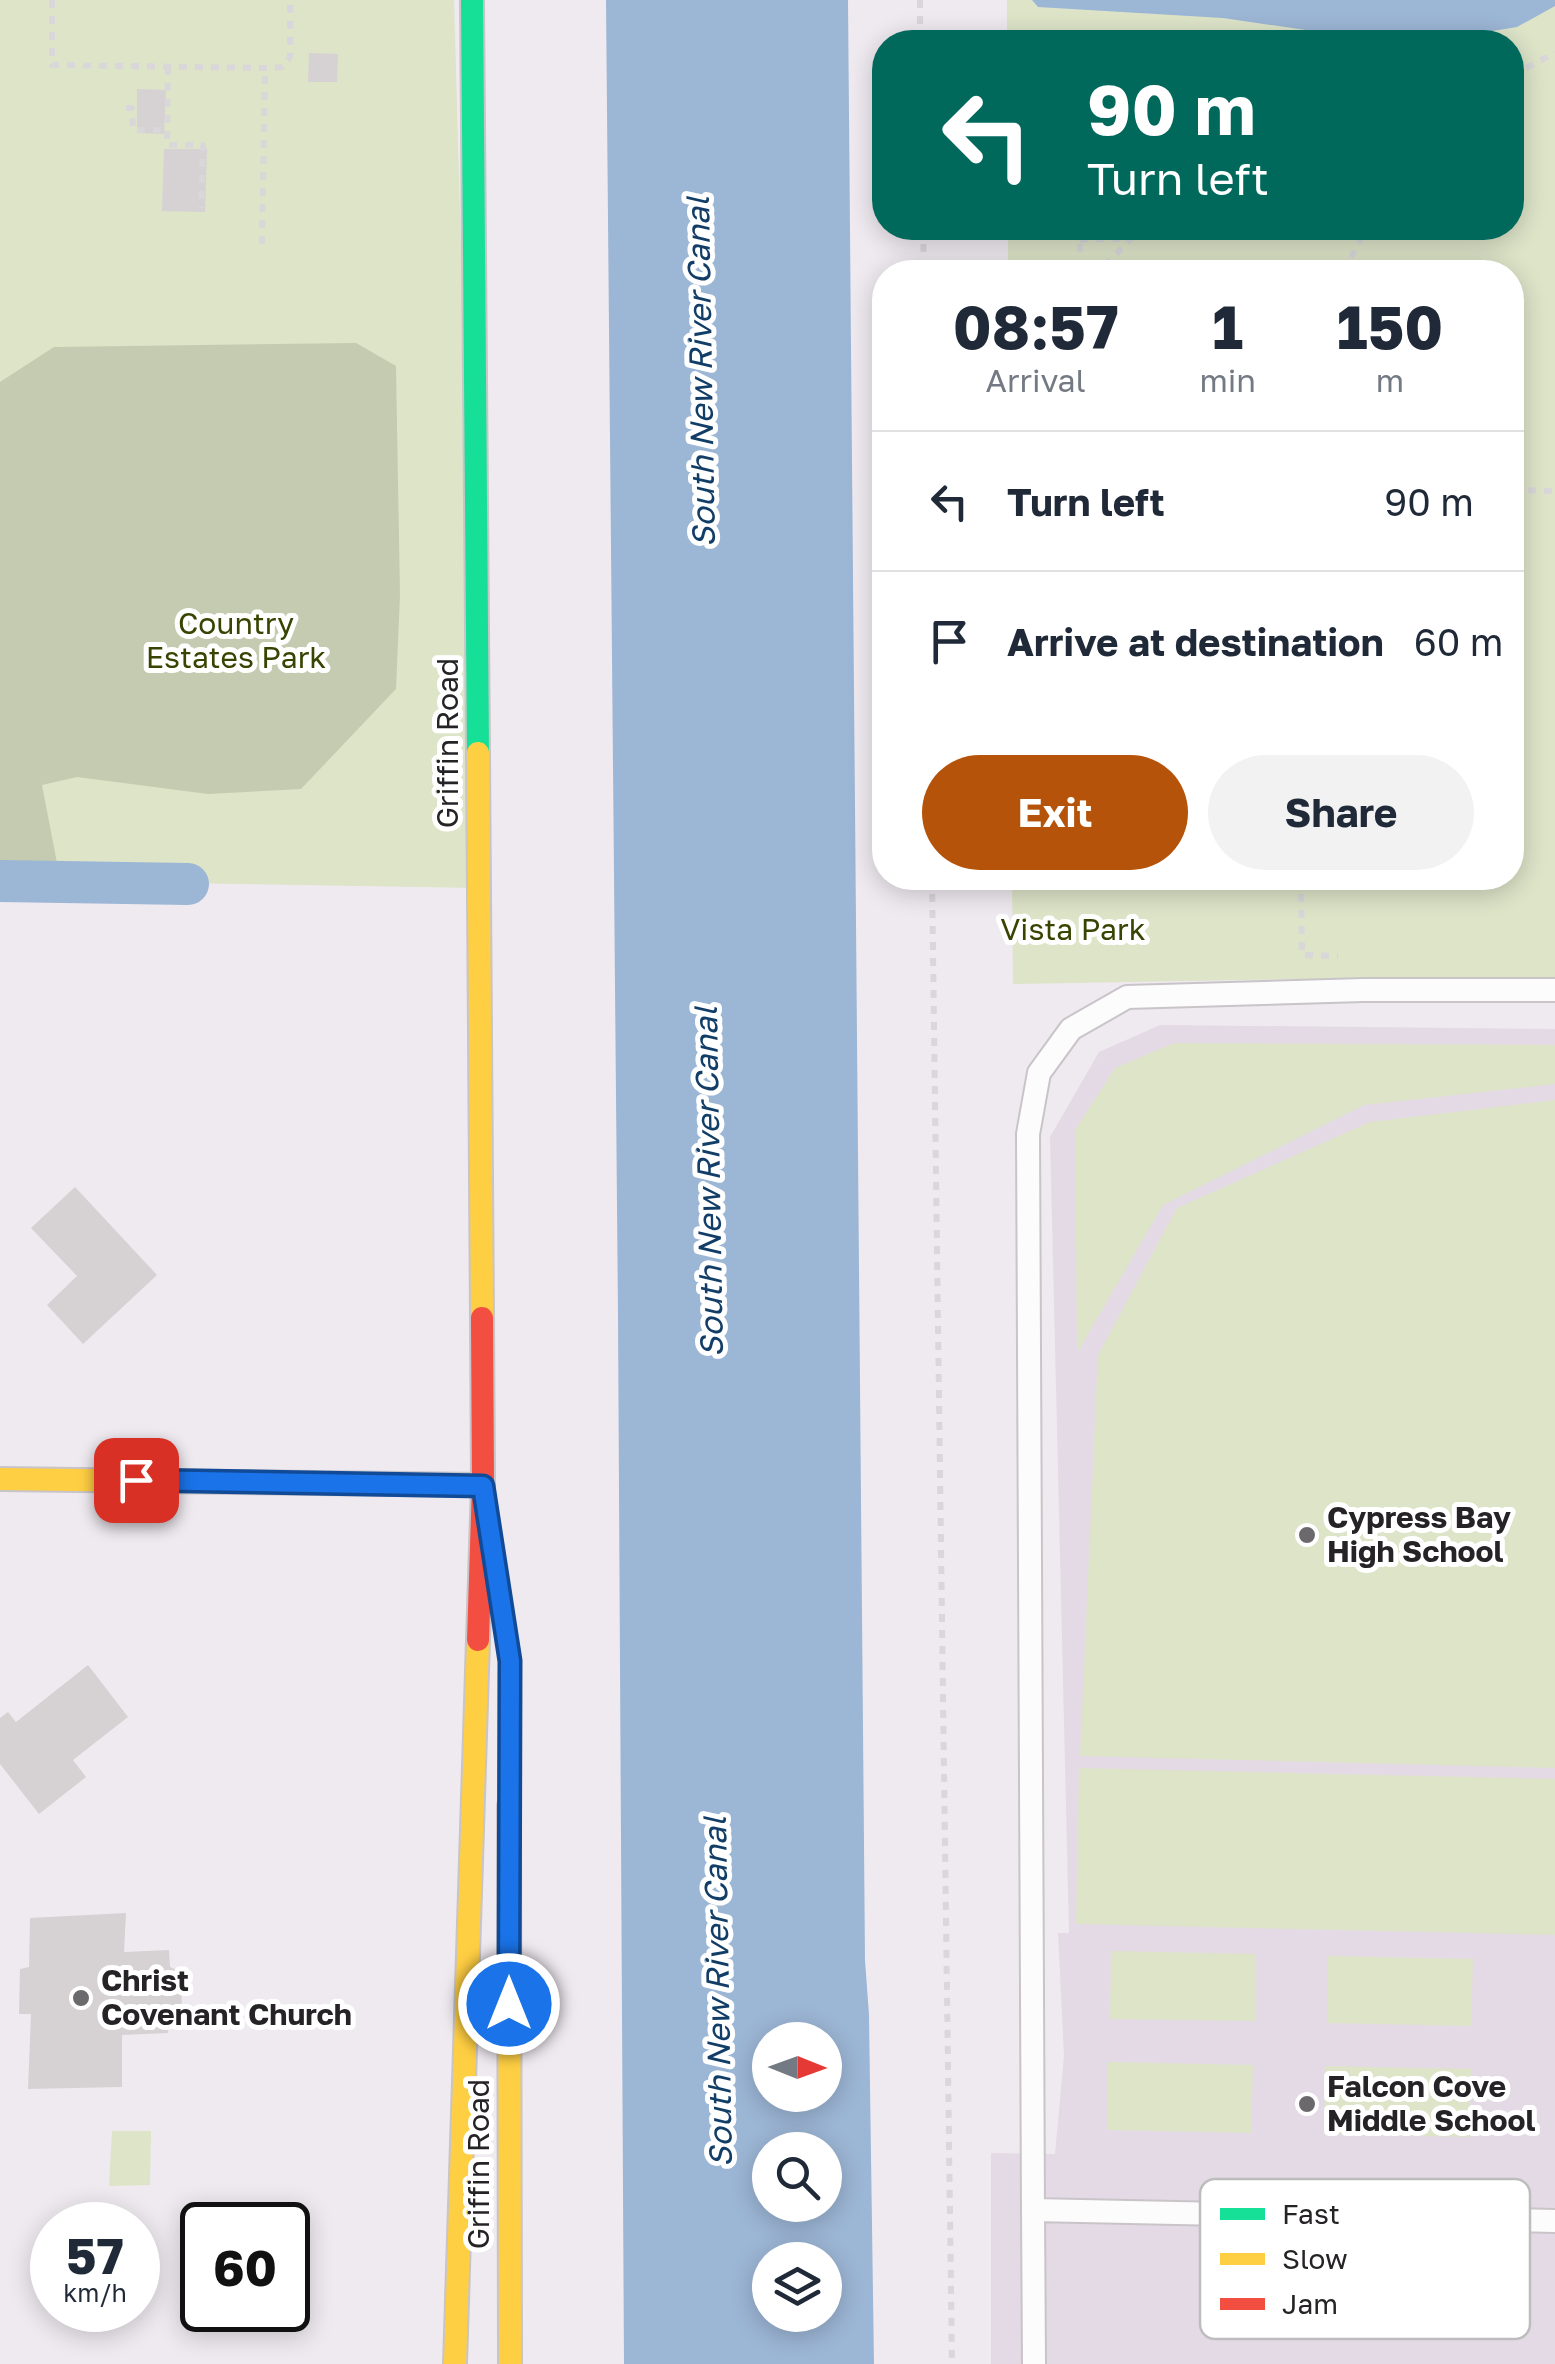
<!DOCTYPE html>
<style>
body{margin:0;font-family:"Golos Text",sans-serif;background:#f2f2f3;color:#1f2937;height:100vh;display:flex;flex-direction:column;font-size:38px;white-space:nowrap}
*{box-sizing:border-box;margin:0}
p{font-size:32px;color:#747a83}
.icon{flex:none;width:55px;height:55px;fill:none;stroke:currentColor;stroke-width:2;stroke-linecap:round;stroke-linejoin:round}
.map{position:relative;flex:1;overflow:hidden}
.details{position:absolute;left:872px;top:260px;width:652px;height:630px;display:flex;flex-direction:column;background:#fff;border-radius:40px;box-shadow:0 5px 25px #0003}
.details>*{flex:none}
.top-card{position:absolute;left:872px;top:30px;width:652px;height:210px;border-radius:40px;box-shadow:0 5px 25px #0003;background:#00695c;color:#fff;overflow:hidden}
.needle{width:65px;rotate:91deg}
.tools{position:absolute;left:752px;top:2022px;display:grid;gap:20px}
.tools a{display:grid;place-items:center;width:90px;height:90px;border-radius:50%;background:#fff;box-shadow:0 5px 25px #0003;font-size:50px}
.speed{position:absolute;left:30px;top:2202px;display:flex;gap:20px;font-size:50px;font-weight:700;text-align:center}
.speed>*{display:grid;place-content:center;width:130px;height:130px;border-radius:50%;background:#fff;box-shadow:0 5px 25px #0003;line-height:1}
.speed small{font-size:25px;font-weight:400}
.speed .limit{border:5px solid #111;border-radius:15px;background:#fff;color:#111}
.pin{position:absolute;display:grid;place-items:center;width:85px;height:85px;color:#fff;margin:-42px;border-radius:20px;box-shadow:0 5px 15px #0006}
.me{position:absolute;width:110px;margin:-55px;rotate:0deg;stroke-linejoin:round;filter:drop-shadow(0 0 8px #0008)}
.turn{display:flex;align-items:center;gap:35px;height:210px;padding:0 50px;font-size:45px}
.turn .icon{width:130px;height:130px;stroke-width:2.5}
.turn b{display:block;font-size:70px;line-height:85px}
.eta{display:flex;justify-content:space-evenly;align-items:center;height:170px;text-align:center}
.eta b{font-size:60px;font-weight:700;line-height:70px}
.cta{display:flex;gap:20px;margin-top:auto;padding:20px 50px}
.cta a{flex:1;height:115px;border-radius:60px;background:#b45309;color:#fff;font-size:40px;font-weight:700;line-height:115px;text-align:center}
.cta a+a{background:#f2f2f3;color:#1f2937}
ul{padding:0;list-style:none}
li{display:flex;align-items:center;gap:30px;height:140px;padding:0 50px;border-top:2px solid #e0e1e3}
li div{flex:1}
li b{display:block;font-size:38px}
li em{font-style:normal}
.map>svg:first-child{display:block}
.built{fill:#e4dae5}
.green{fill:#dde4c8}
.forest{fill:#c5cbb0}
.water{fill:#9cb6d5;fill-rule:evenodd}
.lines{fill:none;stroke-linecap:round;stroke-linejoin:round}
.canal{stroke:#9cb6d5;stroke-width:42}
.building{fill:#d6d1d3}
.lane-casing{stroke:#c8c4c8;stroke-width:26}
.fast-casing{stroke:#c8c4c8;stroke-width:26}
.slow-casing{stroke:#c8c4c8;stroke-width:26}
.jam-casing{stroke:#c8c4c8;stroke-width:26}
.path{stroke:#d9d7d9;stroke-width:6;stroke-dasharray:8 8;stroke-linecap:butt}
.lane{stroke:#fdfcfd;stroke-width:22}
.fast{stroke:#16e098;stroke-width:22}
.slow{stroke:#ffcf43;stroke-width:22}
.jam{stroke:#f24e42;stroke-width:22}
.route-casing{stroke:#114b97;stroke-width:25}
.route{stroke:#1a73e8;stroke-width:18}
.poi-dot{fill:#6c696d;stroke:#fff;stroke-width:4}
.labels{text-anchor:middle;stroke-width:10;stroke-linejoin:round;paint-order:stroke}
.park-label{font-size:30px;fill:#374402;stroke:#fff}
.street-label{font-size:30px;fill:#262326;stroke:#fff}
.poi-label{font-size:30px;font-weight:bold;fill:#262326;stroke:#fff;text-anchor:start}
.water-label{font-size:32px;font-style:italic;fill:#123d66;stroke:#fff}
.key{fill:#fff;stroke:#bebdbe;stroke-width:2.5}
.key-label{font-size:28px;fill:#262326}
</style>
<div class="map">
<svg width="1555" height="2364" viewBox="0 0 1555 2364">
<rect width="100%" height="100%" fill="#efeaf0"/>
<path class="built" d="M1160,1025L1555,1029V2364H991V2153L1055,2154L1064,2056L1058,1933H1069L1050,1137L1099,1052Z"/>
<path class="green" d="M0,0H454L479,888L0,880Z
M1007,0H1555V980L1306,979L1013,984L1012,878H1512V272H1008V228H1512V42H1007Z
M1174,1043L1555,1045V1084L1364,1105L1163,1205L1077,1353L1075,1130L1115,1068Z
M1555,1100V1768L1080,1756L1098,1355L1177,1208L1370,1122Z
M1079,1768L1555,1779V1935L1076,1924Z
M1111,1951L1256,1954L1255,2021L1110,2019Z
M1328,1956L1473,1959L1471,2026L1327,2023Z
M1108,2062L1253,2065L1251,2133L1107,2130Z
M1325,2066L1471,2069L1469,2137L1324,2134Z
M112,2131H151L150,2185L109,2186Z"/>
<path class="forest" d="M356,343L396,366L400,595L396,689L301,789L208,794L77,777L42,785L57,863L0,861V382L54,347Z"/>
<path class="water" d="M606,0H848L865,1960L869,2015L874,2364H624L618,1314ZM770,2040H825V2095H770ZM770,2150H825V2205H770ZM770,2260H825V2315H770Z
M1032,0H1555V6L1517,27L1425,42L1333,34L1223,18L1038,7Z"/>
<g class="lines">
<path class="canal" d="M0,881L188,884"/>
</g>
<path class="building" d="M309,53L338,54L337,82H308Z
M137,89L166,90L164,134L137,133Z
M164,149H207L205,212L162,211Z
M75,1187L157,1275L83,1344L47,1305L77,1276L31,1228Z
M88,1665L128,1717L73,1760L86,1777L39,1814L0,1764V1718L8,1712L16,1722Z
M126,1913L124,1952L169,1950L170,1967L181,1972L182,2014L169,2013L168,2033L122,2035V2087L28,2089L31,2014H19L20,1969L29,1967L30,1918Z"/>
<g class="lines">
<defs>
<path id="lane" d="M1033,2210L1028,1134L1039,1073L1071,1029L1127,997L1363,990H1555
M1034,2364L1033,2210L1555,2221"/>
<path id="fast" d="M472,0L478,753"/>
<path id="slow" d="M478,753L482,1318
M0,1479L483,1485
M509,1806L510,2364
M455,2364L478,1640"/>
<path id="jam" d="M478,1640L483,1485L482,1318"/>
</defs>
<use href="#lane" class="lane-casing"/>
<use href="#fast" class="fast-casing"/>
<use href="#slow" class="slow-casing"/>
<use href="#jam" class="jam-casing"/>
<path class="path" d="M52,0V65L265,68L282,67L290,57V4L287,0
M920,0V42
M168,67L167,145H203L201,208
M1512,75L1555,53
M126,108H132L133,130H168
M923,228L924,272
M1080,228V272
M1080,240L1131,239L1098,272
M262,244L265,68
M1344,272L1366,228
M1512,490L1555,491
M932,878L952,2364
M1301,878L1302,955L1338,956"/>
<use href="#lane" class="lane"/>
<use href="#fast" class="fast"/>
<use href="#slow" class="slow"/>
<use href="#jam" class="jam"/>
</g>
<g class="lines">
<defs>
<path id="route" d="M136,1480L483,1486L510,1661L509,2004"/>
</defs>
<use href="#route" class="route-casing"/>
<use href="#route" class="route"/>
</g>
<g class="poi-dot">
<circle cx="1307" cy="1535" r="10"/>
<circle cx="81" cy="1998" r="10"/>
<circle cx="1307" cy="2104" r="10"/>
</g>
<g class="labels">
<g class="park-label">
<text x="236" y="634">Country<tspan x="236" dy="34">Estates Park</tspan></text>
<text x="1073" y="940">Vista Park</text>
</g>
<g class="street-label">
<text transform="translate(448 743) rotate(-90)" y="10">Griffin Road</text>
<text transform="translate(479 2164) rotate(-90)" y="10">Griffin Road</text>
</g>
<g class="poi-label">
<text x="1327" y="1528">Cypress Bay<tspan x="1327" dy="34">High School</tspan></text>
<text x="101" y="1991">Christ<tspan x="101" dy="34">Covenant Church</tspan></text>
<text x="1327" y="2097">Falcon Cove<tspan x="1327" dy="34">Middle School</tspan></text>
</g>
<g class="water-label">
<text transform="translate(701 372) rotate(-91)" y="11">South New River Canal</text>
<text transform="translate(709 1182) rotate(-91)" y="11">South New River Canal</text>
<text transform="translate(718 1992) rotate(-91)" y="11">South New River Canal</text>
</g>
</g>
<rect x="1200" y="2179" width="330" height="160" rx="15" class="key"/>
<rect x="1220" y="2208" width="45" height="12" fill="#16e098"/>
<rect x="1220" y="2253" width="45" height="12" fill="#ffcf43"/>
<rect x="1220" y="2298" width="45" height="12" fill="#f24e42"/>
<g class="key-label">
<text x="1282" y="2224">Fast</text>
<text x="1282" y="2269">Slow</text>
<text x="1282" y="2314">Jam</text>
</g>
</svg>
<div class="tools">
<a><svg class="needle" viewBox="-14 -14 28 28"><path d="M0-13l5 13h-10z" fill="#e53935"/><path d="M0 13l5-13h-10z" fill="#747a83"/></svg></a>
<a><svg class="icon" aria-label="search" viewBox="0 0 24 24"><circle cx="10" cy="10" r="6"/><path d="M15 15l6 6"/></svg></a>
<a><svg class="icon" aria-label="layers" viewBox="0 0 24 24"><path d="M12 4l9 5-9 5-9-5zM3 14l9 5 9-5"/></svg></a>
</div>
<div class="speed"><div>57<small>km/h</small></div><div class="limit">60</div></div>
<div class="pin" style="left:136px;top:1480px;background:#d93025"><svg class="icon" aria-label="arrive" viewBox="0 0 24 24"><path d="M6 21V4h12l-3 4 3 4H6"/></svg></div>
<svg class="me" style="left:509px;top:2004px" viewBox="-20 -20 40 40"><circle r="17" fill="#1a73e8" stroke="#fff" stroke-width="3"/><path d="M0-11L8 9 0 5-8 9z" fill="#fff"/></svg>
<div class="top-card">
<div class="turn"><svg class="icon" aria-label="left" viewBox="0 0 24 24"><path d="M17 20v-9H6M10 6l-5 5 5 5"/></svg><div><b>90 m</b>Turn left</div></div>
</div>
<section class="details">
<div class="eta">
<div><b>08:57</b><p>Arrival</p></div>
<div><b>1</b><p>min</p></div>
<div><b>150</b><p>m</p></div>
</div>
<ul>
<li><svg class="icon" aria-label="left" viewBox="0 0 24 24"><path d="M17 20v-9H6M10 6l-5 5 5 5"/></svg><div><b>Turn left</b></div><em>90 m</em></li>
<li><svg class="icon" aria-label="arrive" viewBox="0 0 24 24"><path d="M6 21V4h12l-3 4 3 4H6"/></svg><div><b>Arrive at destination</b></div><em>60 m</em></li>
</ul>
<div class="cta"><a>Exit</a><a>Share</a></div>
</section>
</div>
